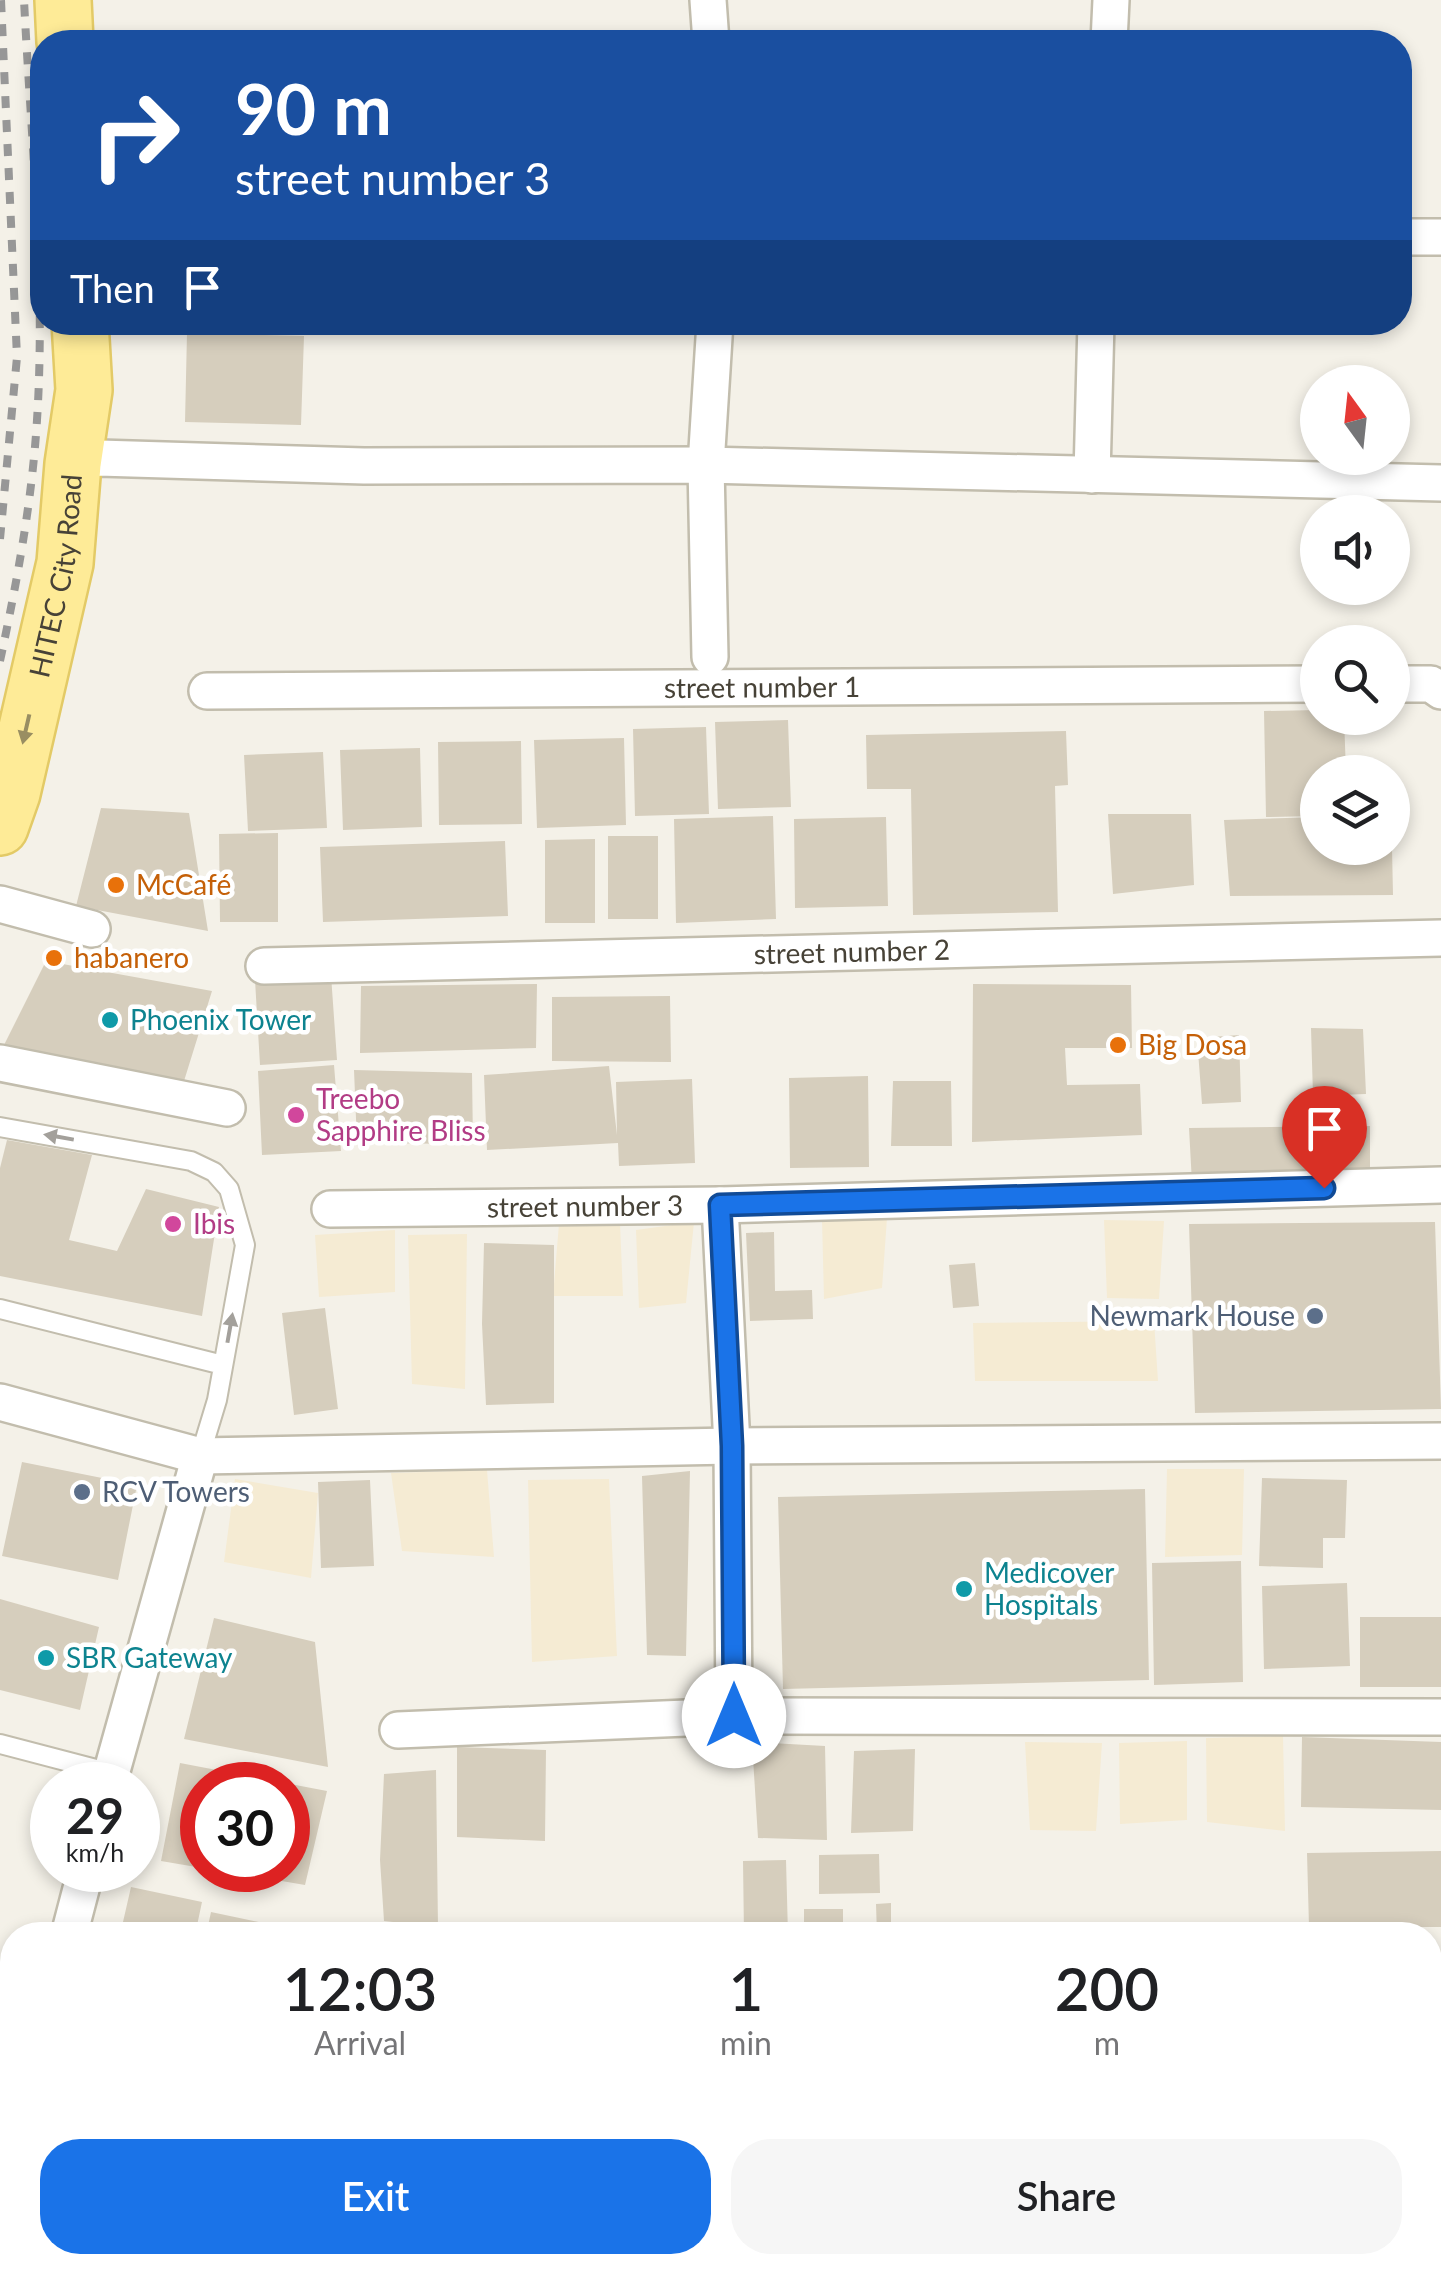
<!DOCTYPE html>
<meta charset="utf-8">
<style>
body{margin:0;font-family:Lato,sans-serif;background:#f6f6f6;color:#202124;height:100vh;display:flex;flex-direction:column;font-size:38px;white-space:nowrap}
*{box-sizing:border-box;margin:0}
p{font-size:32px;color:#757577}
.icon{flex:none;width:55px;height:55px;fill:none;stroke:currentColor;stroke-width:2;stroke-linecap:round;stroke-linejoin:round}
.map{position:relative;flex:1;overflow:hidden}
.details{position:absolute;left:0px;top:1922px;width:1442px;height:352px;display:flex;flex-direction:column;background:#fff;border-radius:40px 40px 0 0;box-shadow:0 5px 15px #0003}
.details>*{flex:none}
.top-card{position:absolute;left:30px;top:30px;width:1382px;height:305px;border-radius:40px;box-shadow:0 5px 15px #0003;background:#1a4fa0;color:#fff;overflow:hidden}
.needle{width:65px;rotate:345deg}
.buttons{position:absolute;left:1300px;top:365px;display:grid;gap:20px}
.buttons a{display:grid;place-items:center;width:110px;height:110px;border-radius:50%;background:#fff;box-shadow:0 5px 15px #0003;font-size:50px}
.speed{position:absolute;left:30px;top:1762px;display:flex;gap:20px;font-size:50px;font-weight:700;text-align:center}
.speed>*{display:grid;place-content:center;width:130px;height:130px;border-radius:50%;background:#fff;box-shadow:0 5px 15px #0003;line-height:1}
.speed small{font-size:25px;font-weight:400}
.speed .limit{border:15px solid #d22;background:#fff;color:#111}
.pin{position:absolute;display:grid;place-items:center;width:85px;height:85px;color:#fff;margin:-102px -42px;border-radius:50% 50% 50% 0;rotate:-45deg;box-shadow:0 0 10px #0007}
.pin .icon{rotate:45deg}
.me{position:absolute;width:110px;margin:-55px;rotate:0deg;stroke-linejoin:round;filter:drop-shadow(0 0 8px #0008)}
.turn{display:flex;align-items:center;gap:35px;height:210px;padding:0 40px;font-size:45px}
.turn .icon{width:130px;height:130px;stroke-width:2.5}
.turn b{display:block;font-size:70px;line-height:85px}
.then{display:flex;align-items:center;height:95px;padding:0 40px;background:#0003;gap:20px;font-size:38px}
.eta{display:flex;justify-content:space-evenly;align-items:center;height:170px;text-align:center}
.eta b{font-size:60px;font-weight:600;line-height:70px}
.button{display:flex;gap:20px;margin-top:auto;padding:20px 40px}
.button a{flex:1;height:115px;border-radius:40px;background:#1a73e8;color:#fff;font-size:40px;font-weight:600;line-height:115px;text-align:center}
.button a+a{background:#f6f6f6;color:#202124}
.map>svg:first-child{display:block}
.commercial{fill:#f5ebd3}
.green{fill:#cae8b1}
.building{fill:#d6cebd}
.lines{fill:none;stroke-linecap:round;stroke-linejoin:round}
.service-casing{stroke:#c2bdad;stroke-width:22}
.minor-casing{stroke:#c2bdad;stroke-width:40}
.primary-casing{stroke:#e3ca66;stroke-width:60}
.service{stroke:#fff;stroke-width:18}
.minor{stroke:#fff;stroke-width:35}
.primary{stroke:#feeb97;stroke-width:55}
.rail{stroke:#979797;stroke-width:8;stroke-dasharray:12 12;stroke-linecap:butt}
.oneway{fill:#998e62}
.oneway2{fill:#a3a09b}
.route-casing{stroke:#114b97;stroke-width:25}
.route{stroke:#1a73e8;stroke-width:18}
.food-dot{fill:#e8710a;stroke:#fff;stroke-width:4}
.culture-dot{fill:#0f9aa8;stroke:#fff;stroke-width:4}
.hotel-dot{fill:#d1479c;stroke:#fff;stroke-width:4}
.service-dot{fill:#5c6f8a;stroke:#fff;stroke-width:4}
.labels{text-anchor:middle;stroke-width:9;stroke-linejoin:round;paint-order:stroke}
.street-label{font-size:28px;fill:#474237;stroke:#fff}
.food-label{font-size:28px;fill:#c56008;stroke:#fff;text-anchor:start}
.culture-label{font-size:28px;fill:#0d838f;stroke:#fff;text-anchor:start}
.hotel-label{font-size:28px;fill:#b23c85;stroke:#fff;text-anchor:start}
.service-label{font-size:28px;fill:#4e5e75;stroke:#fff;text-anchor:end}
</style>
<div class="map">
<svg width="1441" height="2273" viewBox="0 0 1441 2273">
<rect width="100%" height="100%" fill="#f4f1e8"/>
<path class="commercial" d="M887,1218L882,1288L824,1299L822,1219Z
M1104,1220L1164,1221L1159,1299L1107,1298Z
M694,1222L686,1303L639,1308L636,1230Z
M620,1223L623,1296H553L559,1224Z
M395,1230V1292L319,1297L315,1235Z
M467,1234L465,1389L412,1384L408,1235Z
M1154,1321L1158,1381H975L973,1323Z
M1167,1469H1244L1242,1555L1165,1557Z
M487,1470L494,1557L402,1551L391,1473Z
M235,1479L318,1493L311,1578L224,1562Z
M609,1479L617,1656L532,1662L528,1480Z
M1283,1736L1285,1831L1207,1822L1206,1738Z
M1187,1741V1820L1120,1824L1119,1743Z
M1025,1742L1102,1743L1096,1831L1030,1830Z"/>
<path class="green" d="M12,2262H388L392,2273H6Z"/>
<path class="building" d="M187,333L304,336L301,425L185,422Z
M1318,710V718H1344L1346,772H1318V816L1266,817L1264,711Z
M788,720L791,807L718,809L715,722Z
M706,727L709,814L635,816L633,729Z
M1066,731L1068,785L1055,786L1058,912L913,915L911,789H867L866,735Z
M624,738L626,825L537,828L534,740Z
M521,741L522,824L439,825L438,742Z
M420,748L422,827L343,830L340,750Z
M323,752L327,828L248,831L244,755Z
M101,808L189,813L208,931L76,906Z
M1108,814H1191L1194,885L1113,894Z
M773,816L776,919L676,923L674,819Z
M886,817L888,906L795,908L794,819Z
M1318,817V848H1392L1393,895L1230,896L1224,820Z
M278,833V922H220L219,834Z
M608,836H658V919H608Z
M595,839V923H545V840Z
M505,841L508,916L323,922L320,847Z
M46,961L212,991L184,1081L2,1049Z
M331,975L337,1060L260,1065L255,980Z
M537,984L536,1048L360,1053L361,986Z
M973,984L1131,985L1132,1048H1065L1067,1085L1140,1084L1142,1135L972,1142Z
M670,996L671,1062L552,1061V997Z
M1311,1028L1363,1029L1366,1094L1313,1096Z
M1239,1035L1241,1102L1202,1104L1197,1038Z
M334,1065L341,1151L262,1155L258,1071Z
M609,1066L617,1135L616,1082L692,1079L695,1163L619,1166L618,1143L487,1150L484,1075Z
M354,1070L472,1073L473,1144L357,1143Z
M868,1076L869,1167L790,1168L789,1078Z
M893,1081H951L952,1146H891Z
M1370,1126V1183H1192L1189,1128Z
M7,1140L92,1155L69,1240L117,1251L146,1189L219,1207L202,1316L0,1276V1168Z
M1435,1222L1441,1409L1195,1413L1189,1224Z
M774,1232L775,1291L812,1290L813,1319L750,1321L746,1233Z
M484,1243L554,1245V1403L486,1405L482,1324Z
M975,1263L979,1306L953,1308L949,1265Z
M325,1308L338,1409L294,1415L282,1313Z
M22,1462L137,1485L118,1580L2,1556Z
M690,1471L686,1656L647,1655L642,1476Z
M1262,1478L1347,1480L1345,1538H1323V1568L1259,1566Z
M370,1480L374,1566L321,1568L318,1482Z
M1145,1489L1149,1680L783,1689L778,1497Z
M1241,1561L1243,1682L1154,1685L1152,1563Z
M1347,1583L1350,1666L1264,1669L1262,1586Z
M0,1599L99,1627L80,1710L0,1690Z
M1360,1617H1441V1687H1360Z
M214,1618L315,1642L328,1767L184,1739Z
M1302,1737L1441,1742V1810L1301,1807Z
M752,1742L825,1746L827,1840L758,1838Z
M457,1747L546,1750L545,1841L457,1837Z
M915,1749L913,1831L851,1833L854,1751Z
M180,1763L327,1791L305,1885L229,1872L288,1870V1785H202V1868L161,1861Z
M436,1770L438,1927L384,1921L380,1860L384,1774Z
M1441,1851V1927H1309L1307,1853Z
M879,1854L880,1893L819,1894V1855Z
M786,1860L788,1935H744L743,1861Z
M131,1887L202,1902L195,1935H120Z
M891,1903V1935H877L876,1904Z
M804,1909H843V1935H804Z
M211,1912L282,1927L280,1935H206Z
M1430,2014H1441V2103H1430Z"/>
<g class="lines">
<defs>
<path id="service" d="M0,1127L191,1161L214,1172L229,1189L245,1245L217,1400L200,1456
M0,1309L223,1365
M0,1744L111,1773"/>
<g id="minor">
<path d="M708,0L711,42"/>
<path d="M1109,42L1111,0"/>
<path d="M1400,237H1441"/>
<path d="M73,464L99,458L364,466L706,465L1441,483"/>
<path d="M1092,475L1096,322"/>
<path d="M710,657L706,465L715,322"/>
<path d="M1392,684H1431L1441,691"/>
<path id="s1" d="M207,691L1318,684"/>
<path d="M0,904L92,929"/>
<path id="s2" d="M264,966L1441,938"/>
<path d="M0,1063L227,1108"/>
<path d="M720,1205L732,1446L734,1716"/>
<path id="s3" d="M330,1209L720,1205L1441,1185"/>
<path d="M0,1402L200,1456L732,1446L1441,1441"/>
<path d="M398,1730L734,1716L1441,1717"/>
<path d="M108,1785L200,1456"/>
<path d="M69,1935L86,1870"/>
<path d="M1430,1990H1441"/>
<path d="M0,2005L12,2008"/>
<path d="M0,2273L12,2161"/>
<path d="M883,2273L1194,2268L1441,2273"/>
</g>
<g id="primary">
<path d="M63,0L65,42"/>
<path id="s4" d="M0,827L12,793L65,563L73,464L84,390L80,322"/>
</g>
</defs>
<use href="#service" class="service-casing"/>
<use href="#minor" class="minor-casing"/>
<use href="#primary" class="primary-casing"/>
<use href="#service" class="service"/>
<use href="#minor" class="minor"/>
<use href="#primary" class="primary"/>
<path class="rail" d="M0,539L17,357L1,0
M0,661C17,582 32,501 37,420C46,281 31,139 24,0"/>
</g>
<defs><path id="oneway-solid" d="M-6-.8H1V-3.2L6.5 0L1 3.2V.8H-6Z" transform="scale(2.5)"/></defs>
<use class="oneway" href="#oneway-solid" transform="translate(26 729) rotate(103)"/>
<g class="oneway2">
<use href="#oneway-solid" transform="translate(59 1137) rotate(-170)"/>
<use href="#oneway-solid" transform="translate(230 1328) rotate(-80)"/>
</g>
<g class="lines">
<defs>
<path id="route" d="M734,1716L732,1446L720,1205L1324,1188"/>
</defs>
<use href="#route" class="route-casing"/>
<use href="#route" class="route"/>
</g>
<g class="food-dot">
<circle cx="116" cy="885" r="10"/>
<circle cx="54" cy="958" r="10"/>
<circle cx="1118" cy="1045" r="10"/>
</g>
<g class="culture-dot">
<circle cx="110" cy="1020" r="10"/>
<circle cx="964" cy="1589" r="10"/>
<circle cx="46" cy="1658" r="10"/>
</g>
<g class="hotel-dot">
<circle cx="296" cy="1115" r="10"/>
<circle cx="173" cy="1224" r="10"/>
</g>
<g class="service-dot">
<circle cx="1315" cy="1316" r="10"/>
<circle cx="82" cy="1492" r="10"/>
</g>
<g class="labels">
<g class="street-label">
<text dy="10" stroke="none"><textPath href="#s4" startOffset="258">HITEC City Road</textPath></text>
<text dy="10" stroke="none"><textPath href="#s1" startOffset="555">street number 1</textPath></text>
<text dy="10" stroke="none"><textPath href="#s2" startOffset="588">street number 2</textPath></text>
<text dy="10" stroke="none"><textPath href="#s3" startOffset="255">street number 3</textPath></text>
</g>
<g class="food-label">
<text x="136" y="895">McCafé</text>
<text x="74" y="968">habanero</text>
<text x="1138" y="1055">Big Dosa</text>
</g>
<g class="culture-label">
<text x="130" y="1030">Phoenix Tower</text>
<text x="984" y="1583">Medicover<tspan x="984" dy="32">Hospitals</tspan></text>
<text x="66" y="1668">SBR Gateway</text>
</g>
<g class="hotel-label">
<text x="316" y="1109">Treebo<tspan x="316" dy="32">Sapphire Bliss</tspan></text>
<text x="193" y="1234">Ibis</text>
</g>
<g class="service-label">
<text x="1295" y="1326">Newmark House</text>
<text x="102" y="1502" text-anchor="start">RCV Towers</text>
</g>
</g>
</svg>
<div class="buttons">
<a><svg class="needle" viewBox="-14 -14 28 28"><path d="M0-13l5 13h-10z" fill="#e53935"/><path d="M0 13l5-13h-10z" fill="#757577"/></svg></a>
<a><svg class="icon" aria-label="sound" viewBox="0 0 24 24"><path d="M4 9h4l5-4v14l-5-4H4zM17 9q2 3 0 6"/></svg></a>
<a><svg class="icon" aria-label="search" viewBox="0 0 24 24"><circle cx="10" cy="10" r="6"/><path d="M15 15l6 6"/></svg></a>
<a><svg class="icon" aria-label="layers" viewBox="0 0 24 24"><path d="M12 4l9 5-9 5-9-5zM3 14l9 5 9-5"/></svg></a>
</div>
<div class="speed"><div>29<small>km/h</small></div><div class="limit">30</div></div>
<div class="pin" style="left:1324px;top:1188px;background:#d93025"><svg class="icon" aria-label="arrive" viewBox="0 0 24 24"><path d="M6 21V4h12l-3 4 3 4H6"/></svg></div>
<svg class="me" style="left:734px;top:1716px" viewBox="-20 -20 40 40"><circle r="19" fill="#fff"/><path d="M0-13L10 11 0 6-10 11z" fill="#1a73e8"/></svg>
<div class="top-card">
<div class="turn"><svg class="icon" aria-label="right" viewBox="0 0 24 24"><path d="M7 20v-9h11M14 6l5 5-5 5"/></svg><div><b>90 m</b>street number 3</div></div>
<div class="then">Then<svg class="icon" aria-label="arrive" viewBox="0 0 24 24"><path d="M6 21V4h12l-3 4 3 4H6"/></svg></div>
</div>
<section class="details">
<div class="eta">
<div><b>12:03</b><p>Arrival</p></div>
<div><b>1</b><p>min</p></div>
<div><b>200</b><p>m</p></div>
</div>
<div class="button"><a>Exit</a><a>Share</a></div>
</section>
</div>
